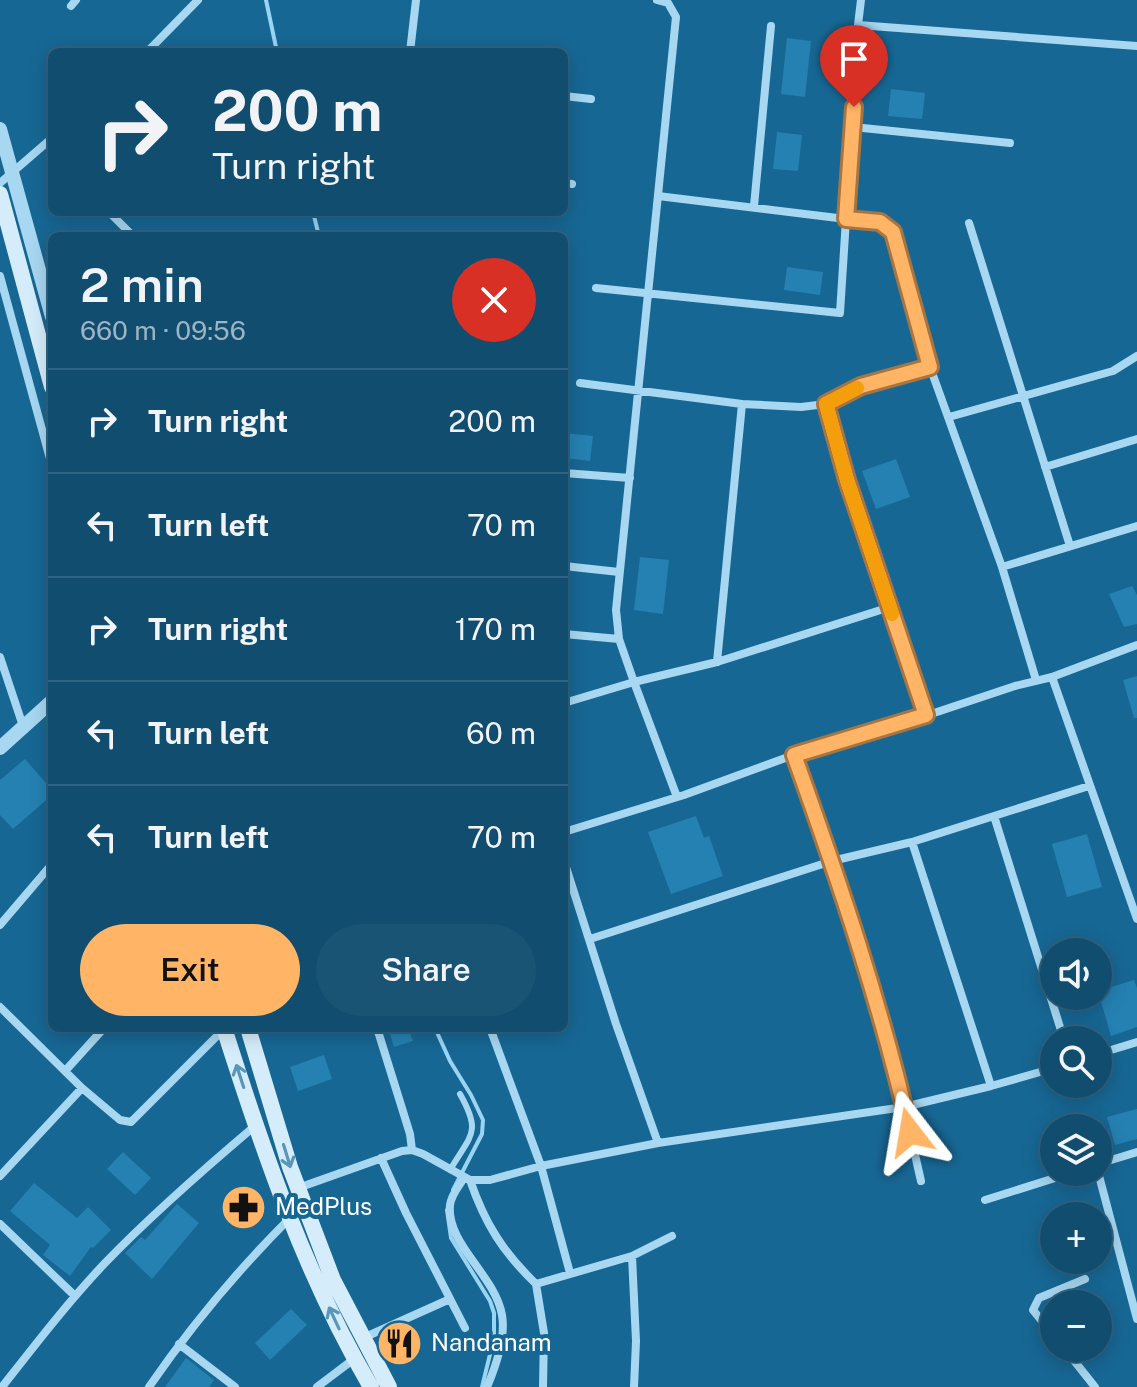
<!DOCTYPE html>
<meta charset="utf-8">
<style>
body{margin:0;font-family:"Public Sans",sans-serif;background:#1a5474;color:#f1f3f6;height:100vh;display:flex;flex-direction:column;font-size:30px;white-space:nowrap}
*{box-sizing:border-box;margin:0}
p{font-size:26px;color:#9cb4c3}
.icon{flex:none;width:44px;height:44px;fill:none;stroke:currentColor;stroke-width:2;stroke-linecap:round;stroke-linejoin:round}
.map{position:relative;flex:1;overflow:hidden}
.panel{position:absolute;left:48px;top:232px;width:520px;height:800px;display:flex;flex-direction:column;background:#114d6f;border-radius:12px;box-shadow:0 4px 20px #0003,0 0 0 2px #306482}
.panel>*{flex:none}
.guide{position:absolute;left:48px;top:48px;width:520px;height:168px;border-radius:12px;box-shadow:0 4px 20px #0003,0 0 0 2px #306482;background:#114d6f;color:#f1f3f6;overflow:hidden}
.controls{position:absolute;left:1040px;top:938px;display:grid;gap:16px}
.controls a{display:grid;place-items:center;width:72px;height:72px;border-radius:50%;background:#114d6f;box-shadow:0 4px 20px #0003,0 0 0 2px #306482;font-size:40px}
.pin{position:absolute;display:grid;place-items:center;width:68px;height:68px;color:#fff;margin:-82px -34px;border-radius:50% 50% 50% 0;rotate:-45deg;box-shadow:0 0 8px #0007}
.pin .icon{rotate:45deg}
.me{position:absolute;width:88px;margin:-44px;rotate:346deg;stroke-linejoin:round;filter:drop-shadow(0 0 6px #0008)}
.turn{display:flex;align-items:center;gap:28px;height:168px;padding:0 32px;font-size:36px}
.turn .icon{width:104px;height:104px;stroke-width:2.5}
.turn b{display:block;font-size:56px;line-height:68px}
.round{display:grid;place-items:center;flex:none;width:84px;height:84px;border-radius:42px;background:#1a5474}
.overview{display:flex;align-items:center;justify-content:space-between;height:136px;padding:0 32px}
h1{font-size:48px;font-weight:600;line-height:60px}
.action{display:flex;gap:16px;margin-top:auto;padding:16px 32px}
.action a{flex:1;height:92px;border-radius:48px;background:#ffb466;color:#111;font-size:32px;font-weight:600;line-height:92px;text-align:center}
.action a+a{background:#1a5474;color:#f1f3f6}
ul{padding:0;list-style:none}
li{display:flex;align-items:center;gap:24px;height:104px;padding:0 32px;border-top:2px solid #306482}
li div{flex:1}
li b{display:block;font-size:30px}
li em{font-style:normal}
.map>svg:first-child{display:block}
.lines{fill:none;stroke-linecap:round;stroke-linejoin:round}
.stream{stroke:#99d5f3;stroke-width:4}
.building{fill:#2581b2}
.service{stroke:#a7d7f1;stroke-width:6}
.minor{stroke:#a7d7f1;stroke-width:8}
.tertiary{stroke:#a7d7f1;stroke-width:14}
.secondary{stroke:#d5edfb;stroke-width:16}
.oneway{stroke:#5a96b8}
.route-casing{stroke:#a67542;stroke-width:20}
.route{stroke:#ffb466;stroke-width:14}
.slow{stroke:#f59e0b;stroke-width:14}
.labels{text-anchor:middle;stroke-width:8;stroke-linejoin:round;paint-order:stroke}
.poi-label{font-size:24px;fill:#fff;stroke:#176794;text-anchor:start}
</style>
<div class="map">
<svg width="1137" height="1387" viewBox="0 0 1137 1387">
<rect width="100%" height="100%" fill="#176794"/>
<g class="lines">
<path class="stream" d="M266,0L277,52
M313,212L319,236
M435,1028L450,1061L471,1095L483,1120L482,1134L453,1190
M447,1210L451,1238L490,1301L494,1313V1338L482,1387"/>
</g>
<path class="building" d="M787,38L811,41L805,97L781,94Z
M891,89L925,93L922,119L888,116Z
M777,132L802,135L798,171L773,169Z
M787,267L823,272L820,295L784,290Z
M564,433L593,436L590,461L564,458Z
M896,459L910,497L876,509L862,471Z
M640,557L669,560L663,614L634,610Z
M1132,586L1137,595V624L1124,627L1109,594Z
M1137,676V718H1134L1123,680Z
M25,759L52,790V795L13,829L0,815V780Z
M696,816L704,838L709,836L723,876L671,894L648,832Z
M1087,834L1102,887L1067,897L1052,844Z
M1134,980L1137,988V1027L1111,1036L1098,991Z
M388,1028H408L413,1041L394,1047Z
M324,1055L332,1079L298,1091L290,1067Z
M1137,1109V1139L1115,1145L1107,1117Z
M123,1152L151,1178L135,1195L107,1169Z
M34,1183L77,1218L88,1207L111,1230L93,1248L91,1247L70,1276L43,1255L50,1245L10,1211Z
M177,1204L199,1223L152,1279L125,1253L141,1237L145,1240Z
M291,1309L307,1325L270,1360L255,1343Z
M186,1358L214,1380L209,1387H165Z"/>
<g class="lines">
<path class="service" d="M450,1170C471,1134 482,1133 460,1094"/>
<path class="minor" d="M71,6L76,0
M858,25L861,0
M147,52L198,0
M410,52L416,0
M564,96L591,99
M853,127L1010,143
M0,183L52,138
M564,183L572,184
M754,206L771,26
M109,212L133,236
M969,223L1070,546
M0,276L52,466
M596,288L840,313L846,219L658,196
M580,383L742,404L717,662
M742,404L801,407L826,404L847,480L926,715
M826,404L861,386L930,367
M949,417L1113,371L1137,356
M1045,467L1137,439
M564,473L630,478
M564,566L619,572
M1002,567L1137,526
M564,634L619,639
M0,657L23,726
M1052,677L1137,919
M1036,680L1002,567L930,367L893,232L880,222L846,219L858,25L1137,46
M564,703L634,682L619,639L616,610L676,17L668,3L657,0
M677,797L634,682L717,662L890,607
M994,816L1089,786
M564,832L684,795L810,749L937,712L1015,686L1052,677L1137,645
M912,842L994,816L1064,1040
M564,861L616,1024L658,1143
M0,925L52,864
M590,939L832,861L912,842L991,1086L904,1107L921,1181
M0,1007L82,1088L0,1176
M377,1028L410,1134L412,1150
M490,1028L541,1166L570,1273
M1098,1054L1137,1042
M66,1070L104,1028
M991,1086L1054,1068
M82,1088L120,1120L131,1122L223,1030
M381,1158L406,1213L465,1328
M1098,1164L1137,1152
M1098,1172L1137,1319
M464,1178C459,1186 451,1195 450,1205C446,1244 495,1275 502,1315C506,1338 496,1366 487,1387
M470,1180C485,1224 503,1252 536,1284
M298,1188L402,1151L412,1150L423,1154L470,1180H490L541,1166L658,1143L904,1107C872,988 836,871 794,755
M985,1200L1074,1172
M0,1224L75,1296
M632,1256L672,1236
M1054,1336L1033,1310L1039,1298L1085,1279
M363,1338L450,1299
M179,1344L235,1387
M1064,1348L1095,1387
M2,1387C35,1345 68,1302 105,1263C152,1214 204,1169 256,1125
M149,1387C191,1326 237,1271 289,1219
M317,1387L354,1359
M543,1387L544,1333L536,1284L632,1256L636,1341L634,1387"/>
<path class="tertiary" d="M0,129L52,317
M0,748L52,701"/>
<path class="secondary" d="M0,194L52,387
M224,1028C263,1151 305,1275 371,1387
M248,1028L290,1167L333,1280L389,1387"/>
</g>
<defs><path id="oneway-shaft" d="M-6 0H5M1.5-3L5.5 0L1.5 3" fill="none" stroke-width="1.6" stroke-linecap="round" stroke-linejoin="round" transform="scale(2)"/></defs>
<g class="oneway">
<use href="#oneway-shaft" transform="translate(240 1076) rotate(-108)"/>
<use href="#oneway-shaft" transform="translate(287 1156) rotate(73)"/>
<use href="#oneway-shaft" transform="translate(334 1318) rotate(-115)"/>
</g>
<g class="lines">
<defs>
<path id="route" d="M854,107L846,219L880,222L893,232L930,367L861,386L826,404L847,480L926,715L794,755C838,878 881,1004 910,1132"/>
</defs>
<use href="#route" class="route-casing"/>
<use href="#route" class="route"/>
<path class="slow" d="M857,388L826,404L847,480L892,614"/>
</g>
<defs>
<symbol id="pharmacy-disc" viewBox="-11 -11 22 22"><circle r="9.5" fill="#ffb466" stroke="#176794"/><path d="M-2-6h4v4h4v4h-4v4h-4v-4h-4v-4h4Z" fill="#111"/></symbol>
<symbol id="restaurant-disc" viewBox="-11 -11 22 22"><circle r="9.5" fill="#ffb466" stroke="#176794"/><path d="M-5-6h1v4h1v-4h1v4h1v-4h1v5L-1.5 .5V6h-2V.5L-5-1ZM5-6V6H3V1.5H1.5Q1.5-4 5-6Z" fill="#111"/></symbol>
</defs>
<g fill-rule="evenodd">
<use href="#pharmacy-disc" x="218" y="1182" width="51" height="51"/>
<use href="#restaurant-disc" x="374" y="1318" width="51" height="51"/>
</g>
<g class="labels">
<g class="poi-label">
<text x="275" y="1215">MedPlus</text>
<text x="431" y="1351">Nandanam</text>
</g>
</g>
</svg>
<div class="controls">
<a><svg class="icon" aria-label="sound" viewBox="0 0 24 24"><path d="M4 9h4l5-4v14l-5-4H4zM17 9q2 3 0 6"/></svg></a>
<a><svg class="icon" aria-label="search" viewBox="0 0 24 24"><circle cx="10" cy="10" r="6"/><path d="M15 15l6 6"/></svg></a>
<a><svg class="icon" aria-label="layers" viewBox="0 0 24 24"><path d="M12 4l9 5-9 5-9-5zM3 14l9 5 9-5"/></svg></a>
<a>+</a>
<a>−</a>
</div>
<div class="pin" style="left:854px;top:107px;background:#d93025"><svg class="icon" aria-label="arrive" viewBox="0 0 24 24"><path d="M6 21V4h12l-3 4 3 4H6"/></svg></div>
<svg class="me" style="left:910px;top:1132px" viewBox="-20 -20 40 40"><path d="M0-17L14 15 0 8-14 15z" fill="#ffb466" stroke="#fff" stroke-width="4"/></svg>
<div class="guide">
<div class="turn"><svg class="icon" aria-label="right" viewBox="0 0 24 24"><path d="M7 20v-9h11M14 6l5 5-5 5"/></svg><div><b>200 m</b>Turn right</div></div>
</div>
<section class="panel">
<div class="overview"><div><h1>2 min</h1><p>660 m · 09:56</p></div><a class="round" style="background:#d93025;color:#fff"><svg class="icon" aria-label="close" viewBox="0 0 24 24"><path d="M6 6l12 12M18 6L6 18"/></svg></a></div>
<ul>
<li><svg class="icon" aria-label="right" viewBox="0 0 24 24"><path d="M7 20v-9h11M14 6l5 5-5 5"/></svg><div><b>Turn right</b></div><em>200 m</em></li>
<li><svg class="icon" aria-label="left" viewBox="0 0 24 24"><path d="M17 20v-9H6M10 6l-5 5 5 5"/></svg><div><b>Turn left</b></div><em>70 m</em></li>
<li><svg class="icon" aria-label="right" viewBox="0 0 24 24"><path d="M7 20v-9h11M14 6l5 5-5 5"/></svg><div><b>Turn right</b></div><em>170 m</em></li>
<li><svg class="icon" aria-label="left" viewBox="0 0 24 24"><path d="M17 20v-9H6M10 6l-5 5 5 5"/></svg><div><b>Turn left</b></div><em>60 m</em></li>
<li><svg class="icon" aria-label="left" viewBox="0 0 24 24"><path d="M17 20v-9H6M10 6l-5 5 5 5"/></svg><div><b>Turn left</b></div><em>70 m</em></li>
</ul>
<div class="action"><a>Exit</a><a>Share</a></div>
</section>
</div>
